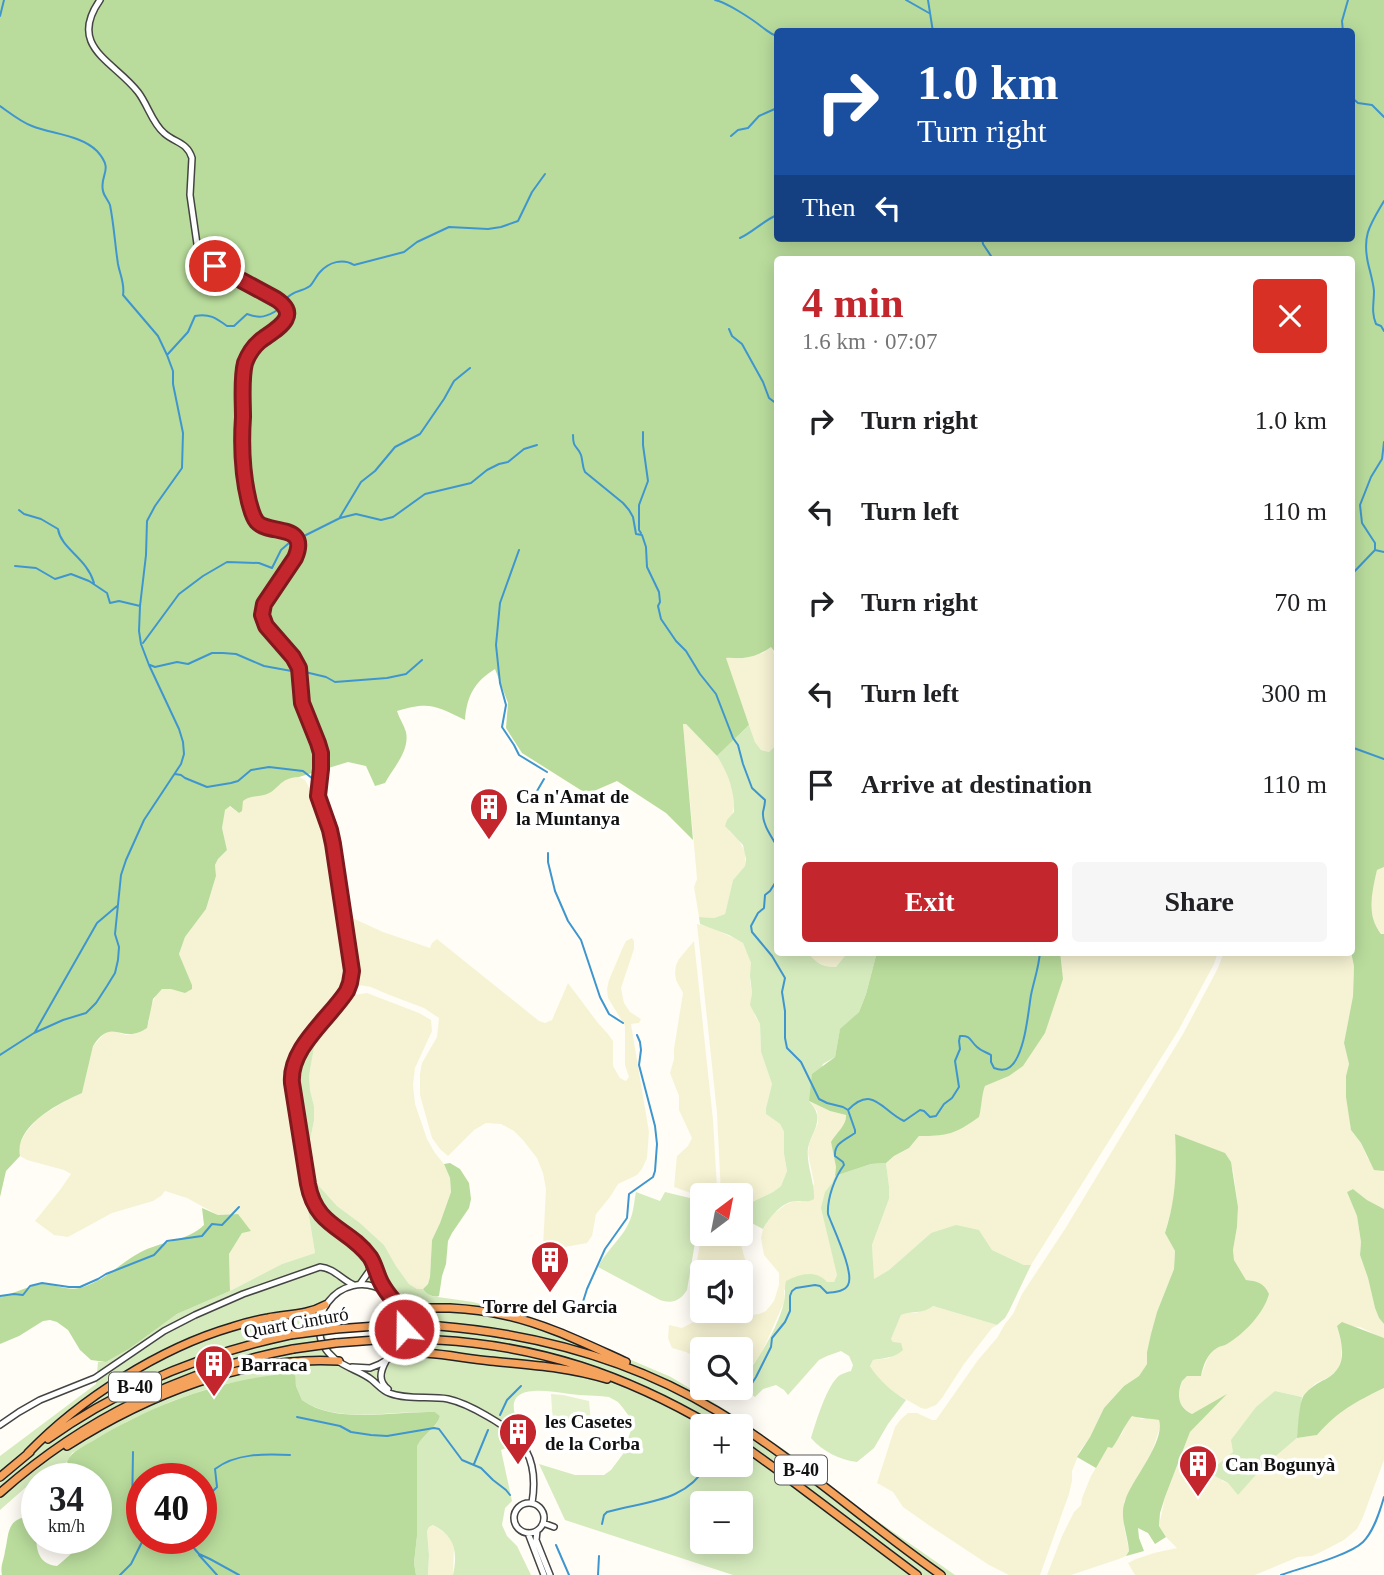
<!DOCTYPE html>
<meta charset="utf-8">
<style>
body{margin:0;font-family:"Times New Roman",serif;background:#f6f6f6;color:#202124;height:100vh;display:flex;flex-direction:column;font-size:26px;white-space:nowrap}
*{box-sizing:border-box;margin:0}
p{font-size:23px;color:#757577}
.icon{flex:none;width:38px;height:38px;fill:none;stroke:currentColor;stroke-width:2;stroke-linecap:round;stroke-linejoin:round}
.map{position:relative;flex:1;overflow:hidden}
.panel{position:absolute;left:774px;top:256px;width:581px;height:700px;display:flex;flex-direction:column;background:#fff;border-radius:7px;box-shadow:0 4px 18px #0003}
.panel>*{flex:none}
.guide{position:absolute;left:774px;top:28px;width:581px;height:214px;border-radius:7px;box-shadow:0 4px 18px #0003;background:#1a4fa0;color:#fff;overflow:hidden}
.needle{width:46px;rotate:32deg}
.tools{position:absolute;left:690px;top:1183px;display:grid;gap:14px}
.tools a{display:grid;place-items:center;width:63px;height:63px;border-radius:7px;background:#fff;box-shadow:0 4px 18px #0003;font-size:35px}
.speed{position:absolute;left:21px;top:1463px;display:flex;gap:14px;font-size:35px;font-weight:700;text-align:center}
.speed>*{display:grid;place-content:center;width:91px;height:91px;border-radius:50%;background:#fff;box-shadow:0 4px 18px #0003;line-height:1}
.speed small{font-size:18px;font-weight:400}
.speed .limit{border:10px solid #d22;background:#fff;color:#111}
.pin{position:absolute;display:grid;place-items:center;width:60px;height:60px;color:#fff;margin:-30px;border:4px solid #fff;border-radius:50%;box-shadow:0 2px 7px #0007}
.me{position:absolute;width:77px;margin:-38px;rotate:339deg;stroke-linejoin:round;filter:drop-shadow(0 0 5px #0008)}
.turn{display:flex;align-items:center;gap:24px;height:147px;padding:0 28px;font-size:32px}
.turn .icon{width:91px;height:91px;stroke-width:2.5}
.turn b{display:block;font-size:49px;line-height:60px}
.then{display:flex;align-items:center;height:66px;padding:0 28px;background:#0003;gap:14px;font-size:26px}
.round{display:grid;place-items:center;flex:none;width:74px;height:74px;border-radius:7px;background:#f6f6f6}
.headline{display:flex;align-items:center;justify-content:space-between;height:119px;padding:0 28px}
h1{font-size:42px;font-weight:800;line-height:52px;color:#c4262e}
.action{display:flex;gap:14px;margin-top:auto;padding:14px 28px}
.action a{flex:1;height:80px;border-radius:7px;background:#c4262e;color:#fff;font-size:28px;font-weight:800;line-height:80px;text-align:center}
.action a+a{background:#f6f6f6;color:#202124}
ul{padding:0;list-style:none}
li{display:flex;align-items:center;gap:21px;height:91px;padding:0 28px}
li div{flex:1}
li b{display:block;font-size:26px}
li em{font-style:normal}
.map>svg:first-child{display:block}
.farmland{fill:#f6f3d4}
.green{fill:#d5ebbd;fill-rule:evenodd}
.forest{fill:#b9dc9c;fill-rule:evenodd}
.pitch{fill:#e6f2cf}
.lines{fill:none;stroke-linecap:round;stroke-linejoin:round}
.stream{stroke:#3f96cf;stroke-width:2}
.minor-casing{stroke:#444;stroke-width:8}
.highway-casing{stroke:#222;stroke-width:10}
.minor{stroke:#fff;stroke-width:5}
.highway{stroke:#f5a25d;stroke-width:7}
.highway-bridge-casing{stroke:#222;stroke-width:10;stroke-linecap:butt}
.highway-bridge{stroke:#f5a25d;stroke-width:7}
.route-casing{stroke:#7f191e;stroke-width:18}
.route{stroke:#c4262e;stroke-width:12}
.labels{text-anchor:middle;stroke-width:7;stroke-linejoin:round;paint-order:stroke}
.shield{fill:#fff;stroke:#585858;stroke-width:2}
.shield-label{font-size:18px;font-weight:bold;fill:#111}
.poi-label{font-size:19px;font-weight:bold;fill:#111;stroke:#fff;text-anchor:start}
.street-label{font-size:19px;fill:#111;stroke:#fff}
</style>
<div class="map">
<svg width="1384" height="1575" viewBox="0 0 1384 1575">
<rect width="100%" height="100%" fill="#fffdf5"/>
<path class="farmland" d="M771,647L777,660L775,705L777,739L776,745L769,752L761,750L755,742L725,658L730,656L740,659L763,653Z
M683,724H686L717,756L724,767L733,790L734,807L729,831L739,840L745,852V866L733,880L725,914L714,918L699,917L694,887L697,879L696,867Z
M291,777H299L305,780L309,787L326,834L348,964V976L346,985L341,994L293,1054L288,1092L315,1253L282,1264L230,1291L229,1254L242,1233L238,1214L218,1215L187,1198L165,1191L161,1196L153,1201L112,1213L68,1237L54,1235L35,1221L60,1190L71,1174L64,1170L27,1160L20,1156L18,1147L26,1132L38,1118L68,1099L82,1093L93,1046L106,1032L113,1031L126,1035L141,1032L149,1022L150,1008L157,993L162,989H171L192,985L179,954L185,937L206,909L216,876L215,865L218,859L227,850L222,828L224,811L229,806L239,813L243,801L250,796L270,792L283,781Z
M1384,867V934H1382L1376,928L1371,910L1372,891L1377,870Z
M348,916L383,932L430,948L432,943L437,939L539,1021L545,1023L552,1020L568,983L598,1023L608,1034L613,1041V1066L620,1078L626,1081L629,1077L625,1065V1026L608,998L607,989L609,980L623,947L626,941L632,938L634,941V949L621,988L624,1003L630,1012L641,1019L639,1023L631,1024L649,1132L647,1158L642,1169L637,1175L618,1184L610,1197L596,1214L592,1236L587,1243L554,1249H547L543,1246L546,1189L543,1173L537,1158L523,1140L514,1131L501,1124L486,1123L474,1130L448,1156L440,1149L432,1138L420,1095V1074L422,1063L437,1037L439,1018L424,1008L387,994L371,987L353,984L356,971Z
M697,924L710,927L738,940L743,943L749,957L752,966L750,981L752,993L751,999L755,1016L760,1024L761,1052L772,1084L766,1108V1114L780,1124L784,1132V1154L787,1171L781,1186L773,1192L740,1208V1195H721L717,1113Z
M694,941L713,1120L717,1189L711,1195H702V1197L674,1187L677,1156L688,1146L692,1138L679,1110V1096L670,1073L674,1059V1049L683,993L676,980L675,973L676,965L679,959Z
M807,952H848L836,967L829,968L813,960Z
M1060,952H1218L1214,964L1178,1031L1031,1265H1024L992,1250L979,1230L931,1233L889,1270L873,1280L872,1245L889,1199V1186L886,1163L894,1156L909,1148L919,1136H937L981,1109V1099L985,1086L1009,1076L1035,1047L1045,1033Z
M1224,952H1351L1354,966L1353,996L1344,1043L1349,1064L1346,1076L1351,1130L1361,1143L1368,1159L1383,1172L1384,1171V1209L1367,1200L1353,1189L1347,1192L1357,1216L1361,1242L1360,1255L1368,1278L1375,1308L1379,1318L1384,1324V1338L1378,1336L1360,1327L1337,1326L1342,1346L1341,1360L1337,1371L1327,1378L1316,1383L1302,1397L1275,1391L1233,1452L1222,1481L1228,1483L1238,1494L1263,1467L1297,1438L1317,1435L1331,1419L1352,1403L1384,1388V1460L1363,1517L1357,1529L1344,1540L1321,1552L1312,1556L1298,1557L1255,1575H1135L1128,1563L1136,1559L1154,1553L1177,1548L1166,1537L1159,1526L1165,1497L1190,1432L1224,1397L1192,1414L1187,1411L1182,1406L1178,1398L1182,1380L1187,1376H1201L1208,1357L1216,1348L1227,1344L1254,1281L1246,1280L1234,1260L1233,1250L1237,1227L1238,1207L1233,1170L1175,1135L1177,1166L1175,1195L1165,1233L1175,1251L1174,1269L1157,1312L1147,1352V1364L1139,1376L1124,1386L1104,1408L1090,1437L1080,1451L1072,1471V1481L1069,1494L1040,1575H1009L989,1565L930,1526L903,1507L893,1492L877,1483L895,1427L901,1419L908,1413H917L932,1420H936L978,1360L997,1338L1005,1324L1013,1314L1022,1294L1065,1229L1183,1034L1218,968Z
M367,993L419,1013L431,1020L432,1031L415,1068L413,1085L415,1104L427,1139L435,1153L444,1164L450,1178L451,1192L440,1223L432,1240L430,1277L428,1284L423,1289H417L409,1284L396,1266L384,1245L360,1223L337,1206L318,1185L312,1175L310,1140L314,1121V1106L310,1090L309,1076L315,1042L354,995Z
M809,1101L830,1111L843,1114L846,1115L847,1118L845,1124L831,1142L836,1167L835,1176L832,1183L825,1193L837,1275L834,1282H827L784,1290L785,1300L767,1341L757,1361L740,1385V1349H702V1360L686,1352L672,1348L668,1338L669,1325L682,1328L707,1315L720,1314L745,1316L759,1314L766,1311L774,1301L779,1285V1273L764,1255L761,1238L763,1229L772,1215L785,1205L794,1201L807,1202L814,1183L808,1153L809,1144L818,1123L817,1111Z
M702,1230V1234H738L745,1259L749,1267V1275L746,1280L740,1283V1272H702V1292H692Z
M933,1306L997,1325L992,1328L964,1364L942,1398L936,1405L926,1409L921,1408L893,1392L880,1380L870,1366L873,1360L890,1358L893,1342L891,1339L901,1315L907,1312L916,1313Z
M1132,1415L1142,1419L1148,1418L1159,1420L1161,1425L1152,1451L1124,1502V1526L1129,1551L1126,1556L1119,1559L1071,1575H1047L1062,1536L1074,1512L1081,1505L1082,1498L1091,1476L1108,1447L1122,1434L1125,1425Z
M433,1525L445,1533L451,1539L454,1548L453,1575H428L429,1555L427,1531L429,1527Z"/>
<path class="green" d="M749,725L755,742L761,750L769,752L776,745L777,739V952H807C815,962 823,968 836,967L848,952H877L866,994L859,1012L840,1030L835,1057L823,1064L809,1101C813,1106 816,1109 817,1115C819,1127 810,1137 808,1148C806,1165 815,1182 814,1199C807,1203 804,1201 797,1201C782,1201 770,1217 763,1229L740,1217V1208L773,1192L781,1186L787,1171L784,1154V1132L780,1124L766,1114V1108L772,1084L761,1052L760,1024L750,1005L752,993L750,976L751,963L743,943L729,935L700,924L699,917L714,918L725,914L733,880L745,866L746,859L743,845L725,826L727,820L734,812C735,792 728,773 717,756Z
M341,994L349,1000L315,1042L309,1076L310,1090L314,1106V1121L310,1140L312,1175L318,1185L337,1206L360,1223L384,1245L396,1266L409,1284L417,1289H423L431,1296L473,1302L535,1319L671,1377L729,1412L786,1451L856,1506L955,1575H733L565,1520L539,1464L575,1475H604L611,1470L623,1454L631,1430V1419L623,1408L618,1402L609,1397C596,1395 583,1396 570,1394C528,1387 494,1387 527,1439L501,1450L512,1501L505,1508L502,1525L507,1536L517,1546L531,1575H453C458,1552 455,1536 433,1525L429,1527L427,1531L429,1555L428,1575H416L414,1563L417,1536V1445C423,1435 437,1428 440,1416L435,1412H428C389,1411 336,1424 302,1400L296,1386L294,1373L219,1385L172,1401L126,1422L72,1453L67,1462L34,1480L0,1510V1456L96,1384L98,1362H106L129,1349L177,1314L230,1291L282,1264L315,1253L286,1077L289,1065L293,1054ZM355,1288C381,1287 405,1306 399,1334C397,1345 391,1354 381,1360C334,1388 294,1307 355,1288ZM702,1426H740V1465H702ZM702,1503H740V1542H702Z
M886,1163L889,1186V1199L872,1245L874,1279L889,1270L931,1233L956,1225L979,1230L992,1250L1024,1265H1031L1009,1311L1005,1318L997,1325L933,1306C921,1315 913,1310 901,1315L891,1339L893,1342L901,1343L903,1350C894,1358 885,1358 873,1360L870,1366C880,1381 891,1391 906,1400L888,1424L874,1448L857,1462C840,1460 822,1451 811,1438C816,1422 827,1384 840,1375C844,1373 847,1372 851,1371L853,1365L849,1356L841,1351L827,1356L819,1360L788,1395L784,1390L776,1385L763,1389L755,1397L740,1387V1385C756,1362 778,1329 784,1302C786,1295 784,1288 786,1281C799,1274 816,1269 827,1282H834L837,1275L821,1208L825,1192L832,1183L835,1176L871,1164Z
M636,1192L660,1201L665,1192L702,1201L687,1290C680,1301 672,1304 660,1300L598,1267C606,1250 624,1237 630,1220C634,1211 634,1201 636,1192Z
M1275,1391L1302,1397L1297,1438L1263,1467L1238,1495L1228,1483L1215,1476V1467L1233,1452L1231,1440L1256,1407Z"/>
<path class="forest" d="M0,0H1384V867L1377,870C1372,892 1366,915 1381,934H1384V1171L1374,1170L1361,1143L1351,1130L1346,1097V1076L1349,1064L1344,1043L1353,996L1354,966L1351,952V897L1355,888L1354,880L1351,879V259H777V660L774,651L771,647C763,653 754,657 743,658C737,659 732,657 726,658L749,725L717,756L686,724H683L693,840L666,813L617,781L587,794L522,753L506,728L508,703L495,669C474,682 467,696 465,720C436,706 430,701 397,711C399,718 404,725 406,732C410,751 393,768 385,783L375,786L366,766L348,762L299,777C279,777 278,792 264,795C256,797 251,795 243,801L242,811L239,813L230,806L225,810L222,828L227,850L218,859L215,865L216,876L206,909L185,937L179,954L192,985V989L185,993L171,989H162L153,999L147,1028C121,1046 113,1015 93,1046L82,1093C59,1103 14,1126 20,1156L6,1171L0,1197ZM777,32H1351V238H777Z
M877,952H1060L1063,979L1045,1033L1023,1066L1009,1076L985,1086C981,1097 982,1106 979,1117C955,1134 948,1136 919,1136L909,1148L894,1156L886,1163L871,1164L835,1176L836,1167L831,1142C836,1133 847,1125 846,1115L830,1111L809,1101L812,1074L835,1057L840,1029L859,1012L866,994Z
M1175,1134L1225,1153L1231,1162L1238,1207L1237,1227L1233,1250L1234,1260L1246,1280C1257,1281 1264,1283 1269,1294C1264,1313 1244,1334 1227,1344C1224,1346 1220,1346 1217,1348C1207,1354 1203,1366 1201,1376H1187L1182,1381C1177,1394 1177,1407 1192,1414L1227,1394L1190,1432L1165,1497L1160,1513L1159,1526L1166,1537L1155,1544L1148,1533L1138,1528L1139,1538L1144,1551L1126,1556L1129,1551C1128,1535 1119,1517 1125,1501C1131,1481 1166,1441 1159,1420C1150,1418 1142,1419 1132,1416C1124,1426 1120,1437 1112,1448L1108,1447L1096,1468L1077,1457L1090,1437L1104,1408L1124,1386L1139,1376L1147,1364V1352L1151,1334L1157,1312L1174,1269L1175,1251L1165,1233C1176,1199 1177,1169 1175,1134Z
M450,1163L460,1169L469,1183L471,1199L469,1208L452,1233L448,1241L446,1264L442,1276L439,1296C433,1298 427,1294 423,1289L428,1284L430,1277L432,1240L440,1223L451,1192L450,1178L444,1164Z
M1353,1189L1367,1200L1384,1209V1324L1379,1318L1375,1308L1368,1278L1360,1255L1361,1242L1357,1216L1347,1192Z
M202,1208L218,1215L238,1214L251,1231L242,1233L229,1254L230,1291L177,1314L129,1349L106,1362L91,1360L80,1350L68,1330L57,1322L50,1320L43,1321L19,1336L0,1344V1297C13,1294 31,1285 41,1284C54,1283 66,1291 79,1288C102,1283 119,1264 139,1253C160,1241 187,1242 204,1225Z
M1342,1322L1384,1338V1388C1355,1402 1338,1411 1317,1435L1297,1438C1298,1428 1299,1402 1304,1395C1310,1388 1317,1383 1326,1379C1348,1367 1343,1346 1337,1326Z
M295,1373L296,1386L302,1400C335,1424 389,1412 428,1412H435L440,1416C437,1428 423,1434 417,1446V1536L414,1563L416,1575H2C0,1566 4,1560 5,1551C9,1536 6,1521 25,1517L32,1523L36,1529C36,1546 36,1564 57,1566C67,1558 77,1549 84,1538H96V1479L77,1478L67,1462C72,1450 85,1446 96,1439C156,1403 224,1378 295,1373ZM142,1479H201V1538H142Z"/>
<path class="pitch" d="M551,1394L563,1395L589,1401L591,1422L553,1425Z"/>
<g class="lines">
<path class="stream" d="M715,0C726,2 752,19 762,27C768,31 770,34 777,36
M906,0L929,13
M928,0L933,32
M0,16L4,0
M1343,32L1342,21L1348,0
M1351,97L1358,103L1372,105L1384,117
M0,106C10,113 21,122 32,126C52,134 81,135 97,151C115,171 99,174 103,191C104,196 108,200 110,205C114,225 115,245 118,264C120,275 125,284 123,295L158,336L167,355L173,371V384L183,433L182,468L155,506L147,521L146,555L140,606L139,631L141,644L149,665L179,729L183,742L184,754L181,764L144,820L126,860L121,875L115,934L119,947L118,960L115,973L107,986L96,1003L86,1013L63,1020L34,1033L0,1055
M731,136L738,130L748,128L759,116L777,108
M1384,201C1370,225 1362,235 1368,263C1370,272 1373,281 1374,291C1374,303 1371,312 1376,324L1381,326L1384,331
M740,238C753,232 763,221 777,215
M982,238L983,244L993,259
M286,299C293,290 302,292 310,286C314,282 316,276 320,272C329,262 343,258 354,265L404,252L417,242L449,227L488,229L501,227L518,221L532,192L545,174
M729,329L732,336L742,344L763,382L769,398L777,404
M167,355L188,332L195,316C209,313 216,318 227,326H234L247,314C260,319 267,317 279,309
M573,435C573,449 577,445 581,455C583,461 582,466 585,472L623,503L629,510L633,517L636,534L642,535L646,547L647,567L659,592L660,602L658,606L661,619L676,641L686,651L700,674L716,694L733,738L738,745L743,764L752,788L765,800C765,804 764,808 763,812C762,824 771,836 777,846
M19,510L24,514L41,519L58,529C61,549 87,558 94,583
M340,517L361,482L375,471L395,447L420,434L444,399L454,381L470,368
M641,533L639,530V505L648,481L643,445V432
M304,536L340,518L356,514L381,520L393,517L425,494L471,483L487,470L499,464L508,462L524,449L537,445
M519,550L500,603L496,645L500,683L506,705L502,727L514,745L519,755L547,772
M1375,550L1384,552
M15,566L36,568L55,579L71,574L89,581L107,593L110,603L119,601L140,606
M1351,575L1375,550V543L1362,523L1360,505L1371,477L1382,459L1384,442
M143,643L179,594L203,576L227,562L259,563L272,568L281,550L289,543
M150,665L155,667L177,662L188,664L212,653H223L236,654L264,666L297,672
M305,672L326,677L335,682L387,678L406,674L422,660
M1351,747L1384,759
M175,774L181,775L185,778L207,787L231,783L238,781L251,770L269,767L303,771L313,779
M537,791L544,779
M548,853V862L555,891L568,921L581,940L600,997L609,1014L623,1023
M777,880L770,891L765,895L764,908L758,913L751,926L752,932L772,956L785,978L782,992L785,1011V1038L787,1048L801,1062L819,1099L827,1103L843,1107L848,1110
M35,1032L97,923L117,906
M0,1296L14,1294L23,1295L30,1286L42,1283L69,1287H80L98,1279L106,1274L154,1255L167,1241L202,1236L212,1224L222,1225L239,1207
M581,1308L587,1289L605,1249L627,1218L629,1194L653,1177L655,1171L657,1144L655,1126L639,1065L641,1050L640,1042L637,1035
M744,1395L745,1391L749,1388L756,1377L771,1347L772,1338L785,1322L790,1311V1296L792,1291L796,1288L815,1285L820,1286L827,1293C834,1292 844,1292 848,1285C855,1273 833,1228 828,1214C827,1198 835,1177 844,1165L843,1162L835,1156C834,1143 845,1140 855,1133V1130L848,1110C873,1084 882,1111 904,1121L920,1110L924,1111L930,1117L936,1116L944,1104L952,1098L959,1087L955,1061L960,1049L959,1041L960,1036C971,1035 970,1041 977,1047C981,1051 986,1052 991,1055V1062L994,1068C999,1070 1005,1071 1010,1067C1025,1055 1028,1013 1031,995C1034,980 1039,967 1040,952
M500,1415L507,1400L521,1386
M297,1417L340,1426L351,1432L371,1435L387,1436L434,1428L439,1429L462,1460L481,1468L493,1480L506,1490L510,1495
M133,1452L132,1512L142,1537
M474,1464L488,1430
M201,1503L217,1487L215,1469C236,1453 264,1454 290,1455
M602,1524L604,1515L607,1512C645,1501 685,1503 707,1465
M185,1538L199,1554L210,1559L239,1575
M556,1545L569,1575
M199,1555L217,1575
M120,1575L131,1564L144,1538
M598,1575L599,1556
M1281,1575C1301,1568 1350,1555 1363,1542C1374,1531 1380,1511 1384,1497"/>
<defs>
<path id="minor" d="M100,0C67,47 114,61 138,92C148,105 152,123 164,133C175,143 187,142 192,158L190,195L197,244L199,251L208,262L280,302C300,326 264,334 252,349C239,367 243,410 242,433C242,453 243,507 257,522C269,535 310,523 295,558L268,597L264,604L262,615L266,626L293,657L299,668L303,707L320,748L321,763L318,796L330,830L352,971L349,987L345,995L296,1057L292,1068V1083L308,1184L313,1203L323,1216L369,1255L382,1286L399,1306L403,1319L402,1338L399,1347L390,1358L380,1364L370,1368L352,1367
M360,1284L370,1270L368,1259
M386,1292C340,1263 294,1326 335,1359C346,1368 361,1371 372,1380C378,1385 383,1391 389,1393C407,1400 429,1396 448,1399C462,1402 475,1409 487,1416C525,1437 539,1460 532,1503
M386,1361C380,1372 378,1381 388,1389
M0,1425L19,1412L40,1400L95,1378L164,1331L195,1315L243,1294L320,1267C334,1268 342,1280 354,1285
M514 1518a15 15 0 1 1 30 0a15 15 0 1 1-30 0Z
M543,1523L554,1527
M537,1531L536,1540L550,1575
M528,1533L544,1575"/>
<path id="highway" d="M396,1302C414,1309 431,1308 450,1308C467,1309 486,1311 504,1315C546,1324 586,1344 626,1362
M439,1326C537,1334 632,1360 717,1411C796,1459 865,1522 941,1575
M336,1329L390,1325
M438,1340C540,1346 625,1375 712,1426
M336,1343L389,1339
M393,1355C426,1349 457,1358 490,1361C530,1365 568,1367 607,1379
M48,1439C121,1387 202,1354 290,1335
M740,1443L776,1469L917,1575
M67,1446C146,1396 244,1355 339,1361
M28,1453C80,1399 160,1348 232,1327C244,1323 256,1320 268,1318C288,1314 307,1315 325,1305
M0,1477L30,1452
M0,1493C83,1419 183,1370 293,1349"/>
</defs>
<use href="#minor" class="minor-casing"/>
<use href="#highway" class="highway-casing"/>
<use href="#minor" class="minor"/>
<use href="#highway" class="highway"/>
<defs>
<path id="highway-bridge" d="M390,1325L439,1326
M290,1335L336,1329
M389,1339L438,1340
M293,1349L336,1343"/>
</defs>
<use href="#highway-bridge" class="highway-bridge-casing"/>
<use href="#highway-bridge" class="highway-bridge"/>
</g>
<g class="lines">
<defs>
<path id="route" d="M215,266L276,299C303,317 274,330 260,341C253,347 248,355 245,363C241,379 243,400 243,417C241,446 242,473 249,502C251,508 252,516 257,522C269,535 310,523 295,558L264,604L262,615L266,626L293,657L299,668L302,703L318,743L321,753V769L318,796L330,830L333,844L352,971L350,983L347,991C329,1019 289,1048 292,1083L308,1184C316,1228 348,1227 370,1257C376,1266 377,1277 383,1286C393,1303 404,1307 404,1329"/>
</defs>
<use href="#route" class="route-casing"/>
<use href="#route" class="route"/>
</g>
<defs>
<symbol id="building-pin" viewBox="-11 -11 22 30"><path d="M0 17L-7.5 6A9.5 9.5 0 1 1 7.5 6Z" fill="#c4262e" stroke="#fff"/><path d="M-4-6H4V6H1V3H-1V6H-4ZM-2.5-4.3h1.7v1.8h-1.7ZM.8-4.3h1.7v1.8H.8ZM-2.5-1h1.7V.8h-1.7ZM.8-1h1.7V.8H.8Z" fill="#fff"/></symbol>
</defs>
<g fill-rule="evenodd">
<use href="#building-pin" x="467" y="785" width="44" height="60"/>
<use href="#building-pin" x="528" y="1238" width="44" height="60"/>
<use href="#building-pin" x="192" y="1342" width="44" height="60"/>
<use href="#building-pin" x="496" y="1410" width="44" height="60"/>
<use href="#building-pin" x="1176" y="1442" width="44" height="60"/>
</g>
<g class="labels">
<g class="shield">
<rect x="109" y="1372.5" width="52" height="29" rx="5"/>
<rect x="775" y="1455.5" width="52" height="29" rx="5"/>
</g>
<g class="shield-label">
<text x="135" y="1393">B-40</text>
<text x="801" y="1476">B-40</text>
</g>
<g class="poi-label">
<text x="516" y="803">Ca n'Amat de<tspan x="516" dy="22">la Muntanya</tspan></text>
<text x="550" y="1313" text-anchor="middle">Torre del Garcia</text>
<text x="241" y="1371">Barraca</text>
<text x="545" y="1428">les Casetes<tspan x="545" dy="22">de la Corba</tspan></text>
<text x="1225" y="1471">Can Bogunyà</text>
</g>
<g class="street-label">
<text transform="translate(296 1322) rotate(-10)" y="7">Quart Cinturó</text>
</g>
</g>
</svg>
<div class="tools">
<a><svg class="needle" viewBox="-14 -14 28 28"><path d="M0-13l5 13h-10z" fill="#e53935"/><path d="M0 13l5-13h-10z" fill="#757577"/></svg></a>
<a><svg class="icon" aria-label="sound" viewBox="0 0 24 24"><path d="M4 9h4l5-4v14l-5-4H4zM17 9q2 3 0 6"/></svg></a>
<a><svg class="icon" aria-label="search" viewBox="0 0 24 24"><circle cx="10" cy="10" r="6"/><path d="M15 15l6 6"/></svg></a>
<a>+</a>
<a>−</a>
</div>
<div class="speed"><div>34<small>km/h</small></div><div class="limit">40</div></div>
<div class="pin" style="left:215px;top:266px;background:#d93025"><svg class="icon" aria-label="arrive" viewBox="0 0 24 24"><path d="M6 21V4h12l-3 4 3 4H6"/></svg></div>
<svg class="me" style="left:404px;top:1329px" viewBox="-20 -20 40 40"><circle r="17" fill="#c4262e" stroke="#fff" stroke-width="3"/><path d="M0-11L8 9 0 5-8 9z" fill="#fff"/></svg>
<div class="guide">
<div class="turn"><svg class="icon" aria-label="right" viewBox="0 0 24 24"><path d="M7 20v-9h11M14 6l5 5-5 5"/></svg><div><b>1.0 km</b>Turn right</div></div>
<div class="then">Then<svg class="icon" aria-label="left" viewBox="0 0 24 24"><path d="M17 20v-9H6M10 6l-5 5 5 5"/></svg></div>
</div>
<section class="panel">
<div class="headline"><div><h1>4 min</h1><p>1.6 km · 07:07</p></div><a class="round" style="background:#d93025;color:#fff"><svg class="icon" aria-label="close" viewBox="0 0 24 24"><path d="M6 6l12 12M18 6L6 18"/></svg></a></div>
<ul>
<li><svg class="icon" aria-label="right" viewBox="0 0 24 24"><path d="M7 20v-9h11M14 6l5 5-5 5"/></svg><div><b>Turn right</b></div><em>1.0 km</em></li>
<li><svg class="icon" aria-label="left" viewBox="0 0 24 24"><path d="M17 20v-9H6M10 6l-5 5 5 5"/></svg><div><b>Turn left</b></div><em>110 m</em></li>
<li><svg class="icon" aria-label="right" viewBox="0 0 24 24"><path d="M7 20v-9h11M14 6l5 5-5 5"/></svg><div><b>Turn right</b></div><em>70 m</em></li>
<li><svg class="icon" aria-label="left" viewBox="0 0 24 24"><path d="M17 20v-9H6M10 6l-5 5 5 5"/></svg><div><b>Turn left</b></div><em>300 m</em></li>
<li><svg class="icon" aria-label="arrive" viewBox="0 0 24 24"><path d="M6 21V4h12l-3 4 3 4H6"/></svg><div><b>Arrive at destination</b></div><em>110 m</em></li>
</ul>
<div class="action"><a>Exit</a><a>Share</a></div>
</section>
</div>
